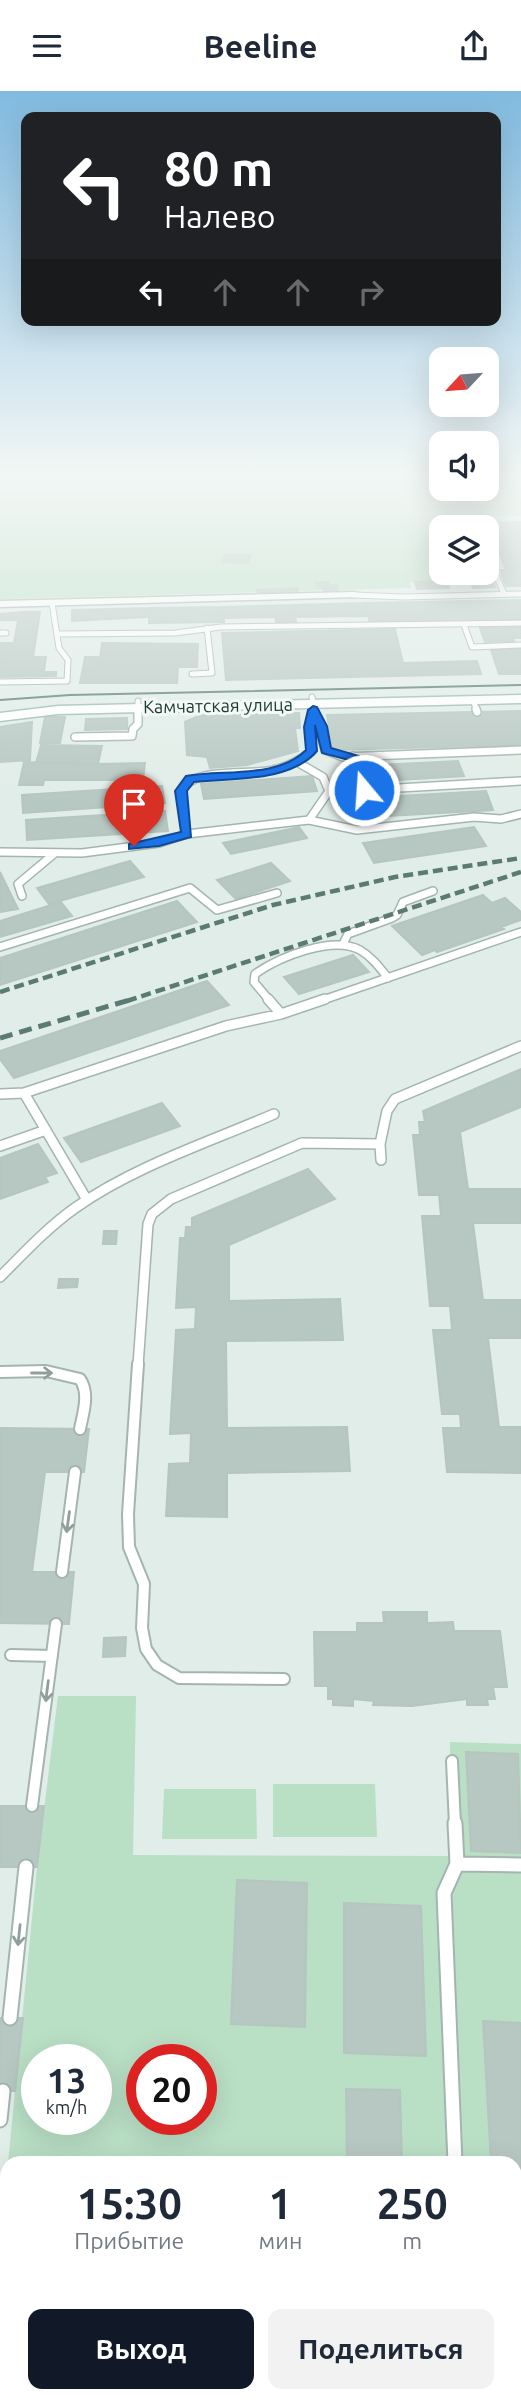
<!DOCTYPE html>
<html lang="ru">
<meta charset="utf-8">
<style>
body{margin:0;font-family:Ubuntu,sans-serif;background:#f2f2f3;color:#1f2937;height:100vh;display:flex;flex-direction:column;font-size:26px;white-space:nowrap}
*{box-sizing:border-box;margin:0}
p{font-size:23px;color:#747a83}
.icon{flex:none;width:38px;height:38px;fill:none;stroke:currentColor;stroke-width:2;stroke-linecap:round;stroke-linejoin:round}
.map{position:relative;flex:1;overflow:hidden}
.side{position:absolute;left:0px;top:2065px;width:522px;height:247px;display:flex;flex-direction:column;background:#fff;border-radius:21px 21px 0 0;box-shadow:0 7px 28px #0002}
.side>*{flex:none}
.banner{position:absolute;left:21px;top:21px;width:480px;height:214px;border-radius:14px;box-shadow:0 7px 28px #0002;background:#202124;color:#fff;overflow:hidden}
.needle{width:46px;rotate:244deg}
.controls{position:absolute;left:429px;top:256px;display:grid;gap:14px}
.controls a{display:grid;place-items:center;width:70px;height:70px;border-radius:14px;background:#fff;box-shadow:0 7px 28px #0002;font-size:35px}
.speed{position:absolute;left:21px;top:1953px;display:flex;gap:14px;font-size:35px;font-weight:700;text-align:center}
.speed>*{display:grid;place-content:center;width:91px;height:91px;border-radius:50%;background:#fff;box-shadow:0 7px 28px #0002;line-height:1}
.speed small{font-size:18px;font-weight:400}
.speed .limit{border:10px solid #d22;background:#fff;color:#111}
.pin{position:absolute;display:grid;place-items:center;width:60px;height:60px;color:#fff;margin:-72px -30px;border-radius:50% 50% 50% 0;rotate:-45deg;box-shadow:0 0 7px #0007}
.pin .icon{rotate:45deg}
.me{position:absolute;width:77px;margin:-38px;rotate:342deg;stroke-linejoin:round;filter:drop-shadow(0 0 5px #0008)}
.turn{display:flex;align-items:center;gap:24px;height:147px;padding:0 28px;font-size:32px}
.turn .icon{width:91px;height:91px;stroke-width:2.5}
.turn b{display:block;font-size:49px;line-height:60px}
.lanes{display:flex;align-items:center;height:66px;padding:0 28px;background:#0003;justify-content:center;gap:35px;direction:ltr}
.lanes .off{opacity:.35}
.eta{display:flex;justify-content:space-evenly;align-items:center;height:119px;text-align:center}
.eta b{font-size:42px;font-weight:600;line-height:49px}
.primary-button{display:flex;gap:14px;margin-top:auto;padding:14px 28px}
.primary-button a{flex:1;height:80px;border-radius:14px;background:#111827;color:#fff;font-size:28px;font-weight:600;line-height:80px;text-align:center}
.primary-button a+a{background:#f2f2f3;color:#1f2937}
header{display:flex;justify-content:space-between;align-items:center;height:91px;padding:0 28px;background:#fff;font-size:32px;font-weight:600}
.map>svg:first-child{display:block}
.green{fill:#b9dfc5;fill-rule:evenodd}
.building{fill:#b7c7c1;stroke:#b4c6bf;stroke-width:2}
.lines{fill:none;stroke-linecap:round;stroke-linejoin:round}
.service-far4-casing{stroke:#a4b5b0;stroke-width:7}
.service-far3-casing{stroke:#a4b5b0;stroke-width:10}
.service-far2-casing{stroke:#a4b5b0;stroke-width:12}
.service-far1-casing{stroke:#a4b5b0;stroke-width:14}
.service-casing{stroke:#a4b5b0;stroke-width:17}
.minor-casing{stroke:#a4b5b0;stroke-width:3}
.secondary-casing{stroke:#9fb9b1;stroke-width:3}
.service-far4{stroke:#fff;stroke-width:5}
.service-far3{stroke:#fff;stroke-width:7}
.service-far2{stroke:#fff;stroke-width:9}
.service-far1{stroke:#fff;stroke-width:10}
.service{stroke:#fff;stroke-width:13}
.minor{fill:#fff;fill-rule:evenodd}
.secondary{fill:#fff;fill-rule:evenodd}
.tram{stroke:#5b7a73;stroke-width:2}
.rail-far1{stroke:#5b7a73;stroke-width:4.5;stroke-dasharray:10 5;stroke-linecap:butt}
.rail{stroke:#5b7a73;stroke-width:5;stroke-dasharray:13 7;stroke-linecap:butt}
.oneway{stroke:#909e9c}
.route{fill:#1a73e8;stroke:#114b97;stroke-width:2}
.labels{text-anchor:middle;stroke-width:6;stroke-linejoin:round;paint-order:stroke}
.far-street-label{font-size:18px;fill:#213e38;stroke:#f2f9f6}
</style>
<header><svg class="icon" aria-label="menu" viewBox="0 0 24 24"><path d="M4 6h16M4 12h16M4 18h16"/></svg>Beeline<svg class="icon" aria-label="share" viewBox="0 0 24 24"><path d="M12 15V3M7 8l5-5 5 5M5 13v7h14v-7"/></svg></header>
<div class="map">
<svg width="521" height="2311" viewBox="0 0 521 2311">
<rect width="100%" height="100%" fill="#e1ede8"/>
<path class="green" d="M0,388H441V397H486L487,388H521V425L440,427L444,436H441V481H462L465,490L410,491L411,497L0,508Z
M58,1605H136L133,1764L450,1765V1651L521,1653V2311H309L196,2305H514V2072H8L37,1776ZM37,1969H96V2028H37ZM142,1969H201V2028H142Z
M273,1693H375L377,1746H273Z
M164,1698H256L257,1748H162Z
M7,2084V2296H0V2159Z"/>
<path class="building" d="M521,431V495H506L500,479H506L498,459H493L490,451H494L492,442H486V436H472L470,432Z
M224,463L250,464L248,472L222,471Z
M486,473L495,496L473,497L468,481H486Z
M447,490L449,497L417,498L415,491Z
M316,491H329L330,494H337L338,499L324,500L323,497H318Z
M297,497L298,500L258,502L257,499Z
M521,509V529L370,532L365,512Z
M365,512L368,525L294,526L293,514Z
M293,514L296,531H276L275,526L223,527V516Z
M223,516L224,531L149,532V517Z
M149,517V526L72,530V519Z
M22,521H40L33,566H46L44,581H56V585L0,586V552H14L18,529H0V523Z
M521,536V547H513L514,550L485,551L480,537Z
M395,538L403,572L477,570L481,583L226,589L222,542Z
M102,552L198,553L197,576L99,575Z
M521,558V583H499L491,559Z
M85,566H100L99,575L178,576L177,592H80Z
M521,620V654L333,659L327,624Z
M299,622L300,637H295L298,660L247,674L210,677L207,666L187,664L185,631L201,624Z
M45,626H65L60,652H40Z
M127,627V638L85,639L86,628Z
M32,631L30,669L0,671V636Z
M41,654L102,655L98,673L36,672Z
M458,670L464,685L382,690L378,674Z
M24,671L98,673L145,672L143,689H44L43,694H19Z
M312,685L317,700L204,708L201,693Z
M162,695L165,712L23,722L22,704Z
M486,700L493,719L353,727L347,708Z
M165,720L168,740L27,749L26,729Z
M299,736L307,747L231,763L223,752Z
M474,736L486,755L374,772L363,752Z
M130,770L144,786L49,813L37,797Z
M271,772L290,790L236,808L217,789Z
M0,781L18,818L0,821Z
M483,804L492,812L505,807L521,821V829L501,836L504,838L437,861L435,859L422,864L392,835Z
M177,810L197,831L0,894V867Z
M61,811L72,825L0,846V830Z
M353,864L369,881L299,903L284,886Z
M207,890L229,914L14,987L0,968V960Z
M521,978V1016L460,1041L468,1098H521V1132H473L483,1209H521V1247H488L499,1336H521V1382L447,1381L443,1337H461L460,1323H442L433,1239H452L450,1215H430L422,1125H441L439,1104H419L413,1044H420L419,1031H425L423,1020Z
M162,1012L180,1035L81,1071L64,1047Z
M38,1053L57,1082L45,1086L48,1091L0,1108V1067Z
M308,1078L335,1108L229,1154V1210L340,1208L343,1249L226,1250L227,1337L347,1336L350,1380L227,1382V1426L166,1425L169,1373L190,1372L191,1342L170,1343L176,1239L195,1238L196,1216L176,1217L180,1147H185L186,1136H192V1127Z
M104,1140H117L116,1153H103Z
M59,1188H78L77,1196L58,1197Z
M0,1337L89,1338L84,1381H45L32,1481H74L69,1533L0,1532Z
M383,1521H427V1532L453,1531L454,1540H500L507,1596H493L495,1608H487L488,1614H467V1608L412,1615L373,1614L374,1610L353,1608V1615L333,1614V1608H328V1595H315L314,1541H357V1532H384Z
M126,1546L125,1565L103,1566L104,1547Z
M466,1661L518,1663L521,1762L471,1760Z
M0,1715H44L37,1776H0Z
M237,1789L307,1792L305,1936L231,1933Z
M344,1812L421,1815L426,1965L344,1962Z
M0,1927H23L15,2000H0Z
M483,1930L521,1932V2171H514V2072H491Z
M346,1998L400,1999L402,2072H347Z
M367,2305H426V2311H367Z"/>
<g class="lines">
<defs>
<path id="service-far4" d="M466,431L468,436
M486,460L504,503
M354,504L404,506L521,503
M464,534L472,556L521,554
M0,542H6
M57,543L175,542L221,536L521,532
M192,583L212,582L207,537
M0,591L67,590L68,569L59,557L52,512
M312,606L315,620
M473,609L477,620
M138,610V620"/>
<path id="service-far3" d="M314,618L325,659L343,666L521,659
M476,618L477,621
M75,646L132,645L133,638L138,633V618
M353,665L364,699L521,690
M297,671L323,686L329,700L309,729L357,739L474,726L501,728L521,723
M187,743L181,700C195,675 247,685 273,679C288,676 300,669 312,660L310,636L313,619
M0,761L82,762L159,752L187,743L309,729
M22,805L18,793L55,762
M343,853L348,843L392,827L397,824L403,811L433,800
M0,856L190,797L217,819L277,802
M270,910L254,891L255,883C279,866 333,844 360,859C372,866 380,877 388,887
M320,910L521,841"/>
<path id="service-far2" d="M268,908L281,923
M24,1002L87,1109
M0,1003L24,1002L226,935L281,923L325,908
M380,1053L381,1069
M0,1055L46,1039
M0,1186C24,1162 47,1137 75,1117C135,1075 207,1052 274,1023
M138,1275L148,1133L152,1123L171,1108L302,1052L380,1053L387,1020L395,1008L521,955"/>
<path id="service-far1" d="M138,1273L128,1423L129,1456L144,1493L142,1537L146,1558L157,1574L179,1587L284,1588
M0,1281L46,1280L80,1288C90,1303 83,1322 80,1338
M62,1481L75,1381
M11,1564L52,1565
M452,1670L455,1734
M32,1715L56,1533"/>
<path id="service" d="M457,1773L521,1774
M10,1927L26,1776
M0,2029L3,2000
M455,2072L444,1802L457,1773L455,1732
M514,2224L521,2223
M213,2305V2311
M455,2305V2311"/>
<path id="minor" d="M354,501L358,502V506L0,516V510Z"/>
<path id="secondary" d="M521,604V612L58,623L0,630V622L58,615Z"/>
</defs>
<use href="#service-far4" class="service-far4-casing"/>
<use href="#service-far3" class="service-far3-casing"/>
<use href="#service-far2" class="service-far2-casing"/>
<use href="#service-far1" class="service-far1-casing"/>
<use href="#service" class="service-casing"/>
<use href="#minor" class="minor-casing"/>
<use href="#secondary" class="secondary-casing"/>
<use href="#service-far4" class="service-far4"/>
<use href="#service-far3" class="service-far3"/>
<use href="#service-far2" class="service-far2"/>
<use href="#service-far1" class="service-far1"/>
<use href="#service" class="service"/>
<use href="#minor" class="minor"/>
<use href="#secondary" class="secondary"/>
<path class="tram" d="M0,609L70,604L521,594"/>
<path class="rail-far1" d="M0,901L273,814L395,786L521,767
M127,910L521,781"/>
<path class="rail" d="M0,947L133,908"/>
</g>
<defs><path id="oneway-shaft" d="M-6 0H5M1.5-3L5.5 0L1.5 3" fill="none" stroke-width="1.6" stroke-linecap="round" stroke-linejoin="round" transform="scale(1.75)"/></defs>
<g class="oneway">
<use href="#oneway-shaft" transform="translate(42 1282)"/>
<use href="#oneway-shaft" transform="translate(68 1431) rotate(98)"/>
<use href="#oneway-shaft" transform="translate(47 1600) rotate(97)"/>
<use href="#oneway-shaft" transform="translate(19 1844) rotate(96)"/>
</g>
<linearGradient id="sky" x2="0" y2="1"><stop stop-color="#81bae0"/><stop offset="0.54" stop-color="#f2f7f5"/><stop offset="1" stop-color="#f2f7f5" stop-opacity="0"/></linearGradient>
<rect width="521" height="712" fill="url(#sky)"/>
<path class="route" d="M313,615L317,616L327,635L331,657L359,665L370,699L368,701L359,699L349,669L322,662L315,634L317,660C291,691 232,687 194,691L187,700L191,746L159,755L129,758V753L181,741L175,700L186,685C223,678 277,688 306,659L304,636L308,619Z"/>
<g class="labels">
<g class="far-street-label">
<text transform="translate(218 615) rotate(-1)" y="6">Камчатская улица</text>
</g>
</g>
</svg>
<div class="controls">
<a><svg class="needle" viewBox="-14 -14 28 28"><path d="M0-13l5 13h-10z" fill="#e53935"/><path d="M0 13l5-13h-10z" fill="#747a83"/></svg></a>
<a><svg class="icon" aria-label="sound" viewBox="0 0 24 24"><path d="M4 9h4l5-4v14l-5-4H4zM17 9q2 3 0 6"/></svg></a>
<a><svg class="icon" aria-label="layers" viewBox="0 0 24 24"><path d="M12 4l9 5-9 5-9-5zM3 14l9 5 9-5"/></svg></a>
</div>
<div class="speed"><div>13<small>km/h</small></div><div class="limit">20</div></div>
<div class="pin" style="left:134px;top:755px;background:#d93025"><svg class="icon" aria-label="arrive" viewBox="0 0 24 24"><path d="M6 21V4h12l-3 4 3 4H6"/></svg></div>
<svg class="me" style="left:364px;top:699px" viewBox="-20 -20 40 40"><circle r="17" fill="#1a73e8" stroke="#fff" stroke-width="3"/><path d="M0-11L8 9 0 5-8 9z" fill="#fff"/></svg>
<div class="banner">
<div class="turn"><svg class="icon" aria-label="left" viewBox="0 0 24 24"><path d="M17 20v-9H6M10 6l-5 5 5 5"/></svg><div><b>80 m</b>Налево</div></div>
<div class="lanes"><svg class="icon" aria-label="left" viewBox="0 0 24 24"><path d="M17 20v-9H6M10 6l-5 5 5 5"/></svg><svg class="icon off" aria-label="ahead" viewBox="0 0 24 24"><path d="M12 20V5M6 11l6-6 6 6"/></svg><svg class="icon off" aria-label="ahead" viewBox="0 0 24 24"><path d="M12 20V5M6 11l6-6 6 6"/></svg><svg class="icon off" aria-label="right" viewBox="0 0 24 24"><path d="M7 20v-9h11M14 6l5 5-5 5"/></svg></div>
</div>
<section class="side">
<div class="eta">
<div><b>15:30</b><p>Прибытие</p></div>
<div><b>1</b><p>мин</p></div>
<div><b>250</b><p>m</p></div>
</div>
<div class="primary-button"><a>Выход</a><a>Поделиться</a></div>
</section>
</div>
